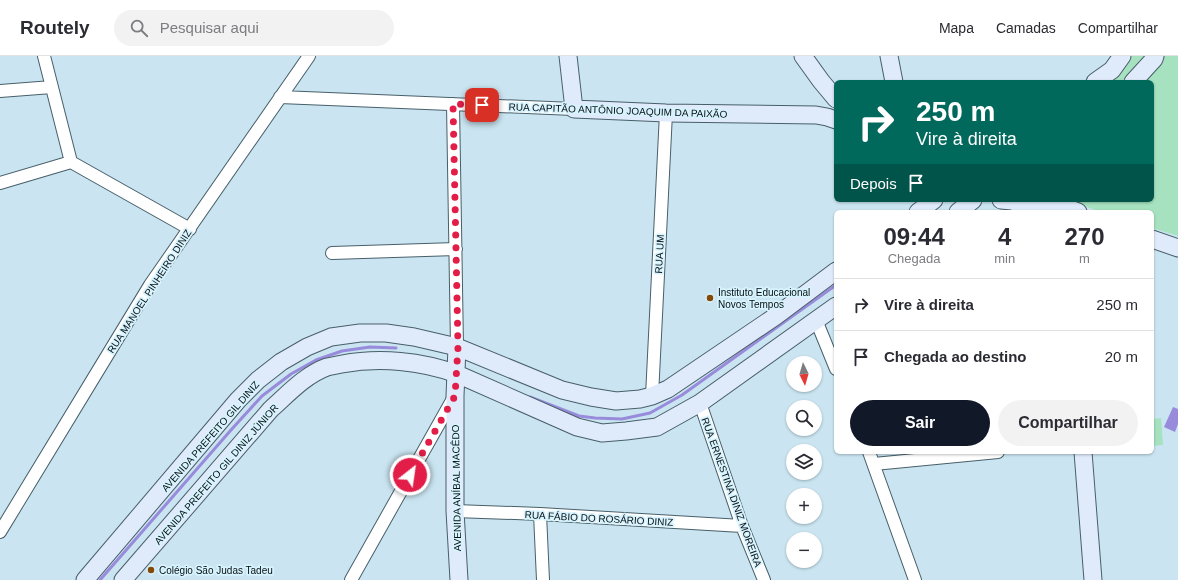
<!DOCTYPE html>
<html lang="pt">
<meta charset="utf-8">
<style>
body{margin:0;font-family:Helvetica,sans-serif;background:#f2f2f3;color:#2b2b33;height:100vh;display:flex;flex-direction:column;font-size:15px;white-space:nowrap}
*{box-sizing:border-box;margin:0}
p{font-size:13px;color:#7c7c81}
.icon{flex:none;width:22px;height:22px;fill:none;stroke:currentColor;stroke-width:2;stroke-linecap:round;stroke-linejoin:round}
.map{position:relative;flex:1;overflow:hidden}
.side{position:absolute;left:834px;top:154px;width:320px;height:244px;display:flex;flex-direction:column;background:#fff;border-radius:6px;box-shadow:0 1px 3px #0004}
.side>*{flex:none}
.hud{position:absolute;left:834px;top:24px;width:320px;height:122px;border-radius:6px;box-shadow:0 1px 3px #0004;background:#00695c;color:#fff;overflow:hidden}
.needle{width:26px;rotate:175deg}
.tools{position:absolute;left:786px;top:300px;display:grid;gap:8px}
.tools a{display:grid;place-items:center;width:36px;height:36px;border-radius:50%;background:#fff;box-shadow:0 1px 3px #0004;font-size:20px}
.pin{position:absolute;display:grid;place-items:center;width:34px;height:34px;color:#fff;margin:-17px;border-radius:8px;box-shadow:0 2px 6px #0006}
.me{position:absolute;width:44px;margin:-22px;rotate:30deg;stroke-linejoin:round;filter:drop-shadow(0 0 3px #0008)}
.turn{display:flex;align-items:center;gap:14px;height:84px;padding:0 16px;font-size:18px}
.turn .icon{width:52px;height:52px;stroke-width:2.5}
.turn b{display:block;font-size:28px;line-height:34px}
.then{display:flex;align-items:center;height:38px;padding:0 16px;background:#0003;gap:8px;font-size:15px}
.eta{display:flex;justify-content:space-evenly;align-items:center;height:68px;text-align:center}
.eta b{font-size:24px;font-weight:800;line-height:28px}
.cta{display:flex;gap:8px;margin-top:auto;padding:8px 16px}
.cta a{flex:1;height:46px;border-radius:24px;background:#111827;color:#fff;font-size:16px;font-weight:800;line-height:46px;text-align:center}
.cta a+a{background:#f2f2f3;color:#2b2b33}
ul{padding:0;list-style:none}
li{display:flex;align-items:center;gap:12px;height:52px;padding:0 16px;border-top:1px solid #e1e1e2}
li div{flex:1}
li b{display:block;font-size:15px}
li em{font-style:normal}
header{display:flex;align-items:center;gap:24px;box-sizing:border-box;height:56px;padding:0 20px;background:#fff;border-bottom:1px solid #e1e1e2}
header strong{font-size:19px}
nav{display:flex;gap:22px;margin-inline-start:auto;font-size:14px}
.search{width:280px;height:36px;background:#f2f2f3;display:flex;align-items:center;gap:10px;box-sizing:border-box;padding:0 14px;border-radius:22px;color:#7c7c81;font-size:15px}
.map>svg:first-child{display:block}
.green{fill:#a6e2bf}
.water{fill:#988bdb}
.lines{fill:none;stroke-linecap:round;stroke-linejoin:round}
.stream{stroke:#988bdb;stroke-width:3}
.street-casing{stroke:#475f69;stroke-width:14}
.secondary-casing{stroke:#475f69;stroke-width:19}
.street{stroke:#fff;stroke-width:12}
.secondary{stroke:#dfeafb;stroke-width:17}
.route{stroke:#e11d48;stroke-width:7;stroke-dasharray:0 12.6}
.poi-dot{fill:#854805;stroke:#d7f3fe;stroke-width:1.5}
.labels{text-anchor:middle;stroke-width:3.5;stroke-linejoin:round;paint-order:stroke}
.street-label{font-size:10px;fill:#071013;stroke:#d7f3fe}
.poi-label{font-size:10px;fill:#071013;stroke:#d7f3fe;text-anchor:start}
</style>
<header>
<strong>Routely</strong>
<div class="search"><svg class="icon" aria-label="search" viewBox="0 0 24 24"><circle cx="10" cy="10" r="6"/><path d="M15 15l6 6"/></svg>Pesquisar aqui</div>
<nav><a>Mapa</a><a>Camadas</a><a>Compartilhar</a></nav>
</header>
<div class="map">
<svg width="1178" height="524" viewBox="0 0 1178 524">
<rect width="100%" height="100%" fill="#cae5f1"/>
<path class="green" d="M1130,0H1148L1126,26H1104Z
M1158,0H1178V180L1152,172V156H1102L1065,144H1152V26H1145Z
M1161,362L1163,389L1152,390V363Z"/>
<path class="water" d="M1173,351L1178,353V368L1175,376L1164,371Z"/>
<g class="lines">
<path class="stream" d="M530,341L579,360L595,362L622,363L650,357L682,339L836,229
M100,524L231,374L262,340L291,318L316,304L342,295L370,291L396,292"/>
<defs>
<path id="street" d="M44,0L71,106L190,173
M0,35L52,31
M280,41L574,53
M453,48L457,291
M0,127L71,106
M332,197L456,193
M816,264L836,313
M652,340L666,57
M700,347L742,470L764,524
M869,396L915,524
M874,408L998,396
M455,455L540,458L742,470
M540,458L543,524
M0,476L150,229L309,0
M351,524L454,341"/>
<path id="secondary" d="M568,0L574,53L666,57L816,59L827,61L836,64
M803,0L821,25L836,43
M889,0L894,26
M1095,26L1112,14L1122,0
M1133,26L1154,3L1155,0
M1001,144L1012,145L1049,156
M1046,144L1078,156
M918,156L934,144
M958,156L973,144
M1152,183L1178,192
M457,291L455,340V455L459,524
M1083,396L1093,524
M85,524L238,344L258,324L281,306L307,291L331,281L360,277H386L414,281L457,291L562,334L591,341L616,345L640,343L652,340L668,333L776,260L836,215
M123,524L271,353C288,338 305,319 327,311C332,310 337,309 342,308C380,301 421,305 457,318L577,371L602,377L626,375L657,371L700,347L836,250"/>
</defs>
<use href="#street" class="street-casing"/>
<use href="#secondary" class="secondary-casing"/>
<use href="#street" class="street"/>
<use href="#secondary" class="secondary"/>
</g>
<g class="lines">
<path class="route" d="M410,419L455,340L458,291L453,48L482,49"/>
</g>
<g class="poi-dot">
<circle cx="710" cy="242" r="4"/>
<circle cx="151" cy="514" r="4"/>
</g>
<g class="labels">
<g class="street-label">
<text transform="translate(618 54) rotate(2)" y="4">RUA CAPITÃO ANTÔNIO JOAQUIM DA PAIXÃO</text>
<text transform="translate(659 198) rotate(-87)" y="4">RUA UM</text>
<text transform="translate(149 235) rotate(-57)" y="4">RUA MANOEL PINHEIRO DINIZ</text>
<text transform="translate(210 380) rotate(-49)" y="4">AVENIDA PREFEITO GIL DINIZ</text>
<text transform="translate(216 418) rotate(-49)" y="4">AVENIDA PREFEITO GIL DINIZ JÚNIOR</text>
<text transform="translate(456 432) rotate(-91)" y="4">AVENIDA ANÍBAL MACÊDO</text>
<text transform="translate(732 436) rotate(70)" y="4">RUA ERNESTINA DINIZ MOREIRA</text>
<text transform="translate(599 462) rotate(3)" y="4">RUA FÁBIO DO ROSÁRIO DINIZ</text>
</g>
<g class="poi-label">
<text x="718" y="240">Instituto Educacional<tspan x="718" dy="12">Novos Tempos</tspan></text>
<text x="159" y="518">Colégio São Judas Tadeu</text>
</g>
</g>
</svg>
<div class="tools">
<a><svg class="needle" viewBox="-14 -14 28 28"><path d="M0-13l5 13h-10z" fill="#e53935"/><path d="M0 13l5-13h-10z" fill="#7c7c81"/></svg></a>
<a><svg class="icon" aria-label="search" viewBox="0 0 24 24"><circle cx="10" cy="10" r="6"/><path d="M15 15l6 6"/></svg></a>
<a><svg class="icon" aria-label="layers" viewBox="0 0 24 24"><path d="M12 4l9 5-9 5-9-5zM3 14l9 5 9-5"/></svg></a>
<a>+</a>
<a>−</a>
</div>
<div class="pin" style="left:482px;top:49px;background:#d93025"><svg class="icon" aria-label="arrive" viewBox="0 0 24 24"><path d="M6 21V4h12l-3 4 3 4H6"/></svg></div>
<svg class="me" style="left:410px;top:419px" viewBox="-20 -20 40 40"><circle r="17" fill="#e11d48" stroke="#fff" stroke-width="3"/><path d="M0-11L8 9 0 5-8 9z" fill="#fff"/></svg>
<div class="hud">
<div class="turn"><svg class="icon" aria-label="right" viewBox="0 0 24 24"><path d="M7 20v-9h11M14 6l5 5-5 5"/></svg><div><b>250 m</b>Vire à direita</div></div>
<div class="then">Depois<svg class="icon" aria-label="arrive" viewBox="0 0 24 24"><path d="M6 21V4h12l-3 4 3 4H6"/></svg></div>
</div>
<section class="side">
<div class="eta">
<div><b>09:44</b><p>Chegada</p></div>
<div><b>4</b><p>min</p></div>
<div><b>270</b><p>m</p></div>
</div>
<ul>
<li><svg class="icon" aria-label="right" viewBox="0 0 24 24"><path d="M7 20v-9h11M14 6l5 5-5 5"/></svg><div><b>Vire à direita</b></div><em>250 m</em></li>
<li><svg class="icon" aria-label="arrive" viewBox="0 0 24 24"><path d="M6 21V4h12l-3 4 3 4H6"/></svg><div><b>Chegada ao destino</b></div><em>20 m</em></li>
</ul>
<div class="cta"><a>Sair</a><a>Compartilhar</a></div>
</section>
</div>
